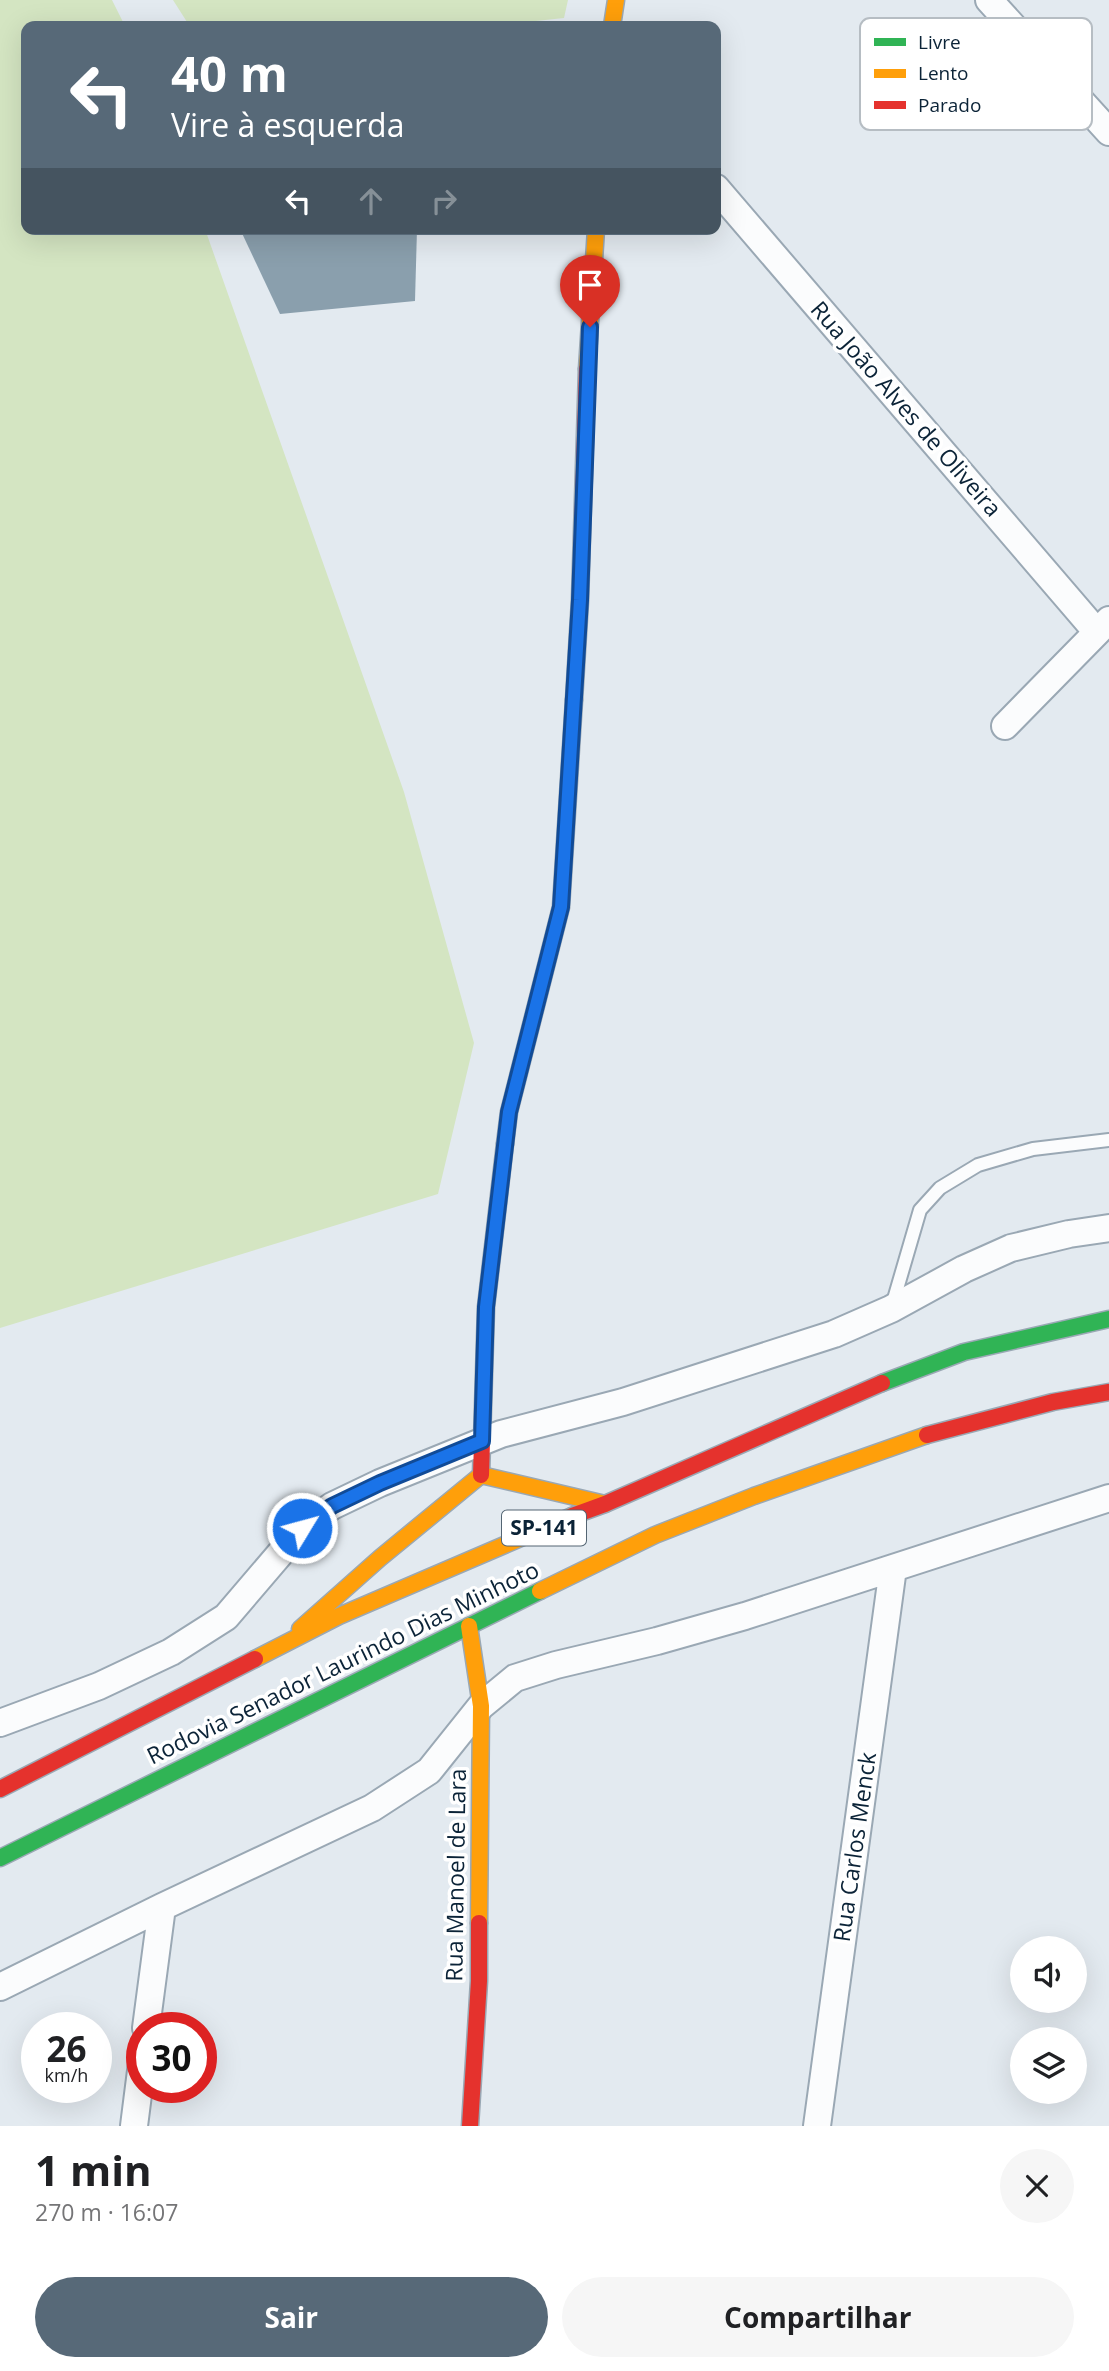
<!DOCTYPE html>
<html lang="pt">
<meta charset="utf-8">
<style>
body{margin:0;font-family:"Open Sans",sans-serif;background:#f6f6f6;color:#202124;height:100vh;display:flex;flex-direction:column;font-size:26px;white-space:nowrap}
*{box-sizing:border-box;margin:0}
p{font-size:23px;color:#757577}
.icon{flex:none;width:38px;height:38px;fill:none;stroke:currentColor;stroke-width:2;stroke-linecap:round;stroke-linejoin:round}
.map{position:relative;height:2126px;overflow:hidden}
.panel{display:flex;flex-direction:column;background:#fff;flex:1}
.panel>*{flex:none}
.guide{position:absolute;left:21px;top:21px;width:700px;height:214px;border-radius:14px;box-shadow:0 7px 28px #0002;background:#576978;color:#fff;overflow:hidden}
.buttons{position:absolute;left:1010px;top:1936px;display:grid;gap:14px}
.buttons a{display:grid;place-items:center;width:77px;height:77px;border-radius:50%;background:#fff;box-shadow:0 7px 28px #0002;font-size:35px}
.speed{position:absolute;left:21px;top:2012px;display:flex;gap:14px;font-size:35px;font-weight:700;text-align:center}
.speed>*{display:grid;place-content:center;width:91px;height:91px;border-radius:50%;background:#fff;box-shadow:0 7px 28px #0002;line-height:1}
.speed small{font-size:18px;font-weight:400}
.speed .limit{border:10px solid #d22;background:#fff;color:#111}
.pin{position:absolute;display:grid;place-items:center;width:60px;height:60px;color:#fff;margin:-72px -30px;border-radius:50% 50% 50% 0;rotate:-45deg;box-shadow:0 0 7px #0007}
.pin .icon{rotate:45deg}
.me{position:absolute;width:77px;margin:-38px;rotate:53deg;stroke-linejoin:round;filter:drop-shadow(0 0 5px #0008)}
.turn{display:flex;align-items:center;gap:24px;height:147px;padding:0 35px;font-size:32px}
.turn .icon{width:91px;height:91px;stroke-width:2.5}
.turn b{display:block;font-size:49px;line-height:60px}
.lanes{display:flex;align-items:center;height:66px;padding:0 35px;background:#0003;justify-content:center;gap:35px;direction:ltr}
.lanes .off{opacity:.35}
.round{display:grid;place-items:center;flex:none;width:74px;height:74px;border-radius:37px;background:#f6f6f6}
.head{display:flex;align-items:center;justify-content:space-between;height:119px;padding:0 35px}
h1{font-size:42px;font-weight:700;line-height:52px}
.action{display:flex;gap:14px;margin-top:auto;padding:14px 35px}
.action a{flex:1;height:80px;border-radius:42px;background:#576978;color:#fff;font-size:28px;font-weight:700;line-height:80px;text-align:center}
.action a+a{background:#f6f6f6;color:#202124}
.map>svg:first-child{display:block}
.green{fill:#d4e5c2}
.building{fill:#8a9fad}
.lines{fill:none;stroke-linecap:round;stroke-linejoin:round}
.lane-casing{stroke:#9aa8b4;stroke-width:16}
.street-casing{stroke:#9aa8b4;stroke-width:30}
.fast-casing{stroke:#9aa8b4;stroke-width:19}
.slow-casing{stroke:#9aa8b4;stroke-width:19}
.jam-casing{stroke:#9aa8b4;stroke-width:19}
.lane{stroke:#fbfcfd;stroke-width:12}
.street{stroke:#fbfcfd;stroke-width:26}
.fast{stroke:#30b455;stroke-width:16}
.slow{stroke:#ff9f0a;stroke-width:16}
.jam{stroke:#e5322d;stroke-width:16}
.route-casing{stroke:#114b97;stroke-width:18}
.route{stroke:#1a73e8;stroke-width:12}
.labels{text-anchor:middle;stroke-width:7;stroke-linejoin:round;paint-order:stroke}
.shield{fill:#fff;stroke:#546573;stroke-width:2}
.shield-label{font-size:21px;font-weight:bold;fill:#0b2337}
.street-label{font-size:23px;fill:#0b2337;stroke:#fff}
.key{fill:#fff;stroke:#b6bdc3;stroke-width:2}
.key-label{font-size:19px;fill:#0b2337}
</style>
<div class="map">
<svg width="1109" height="2126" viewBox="0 0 1109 2126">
<rect width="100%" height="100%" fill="#e3eaf0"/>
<path class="green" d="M0,0H112L125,26H26V229H205L404,792L474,1043L438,1194L0,1328Z
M173,0H568L564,18L489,26H271L187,22Z"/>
<path class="building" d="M240,229H417L415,301L280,314Z"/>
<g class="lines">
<defs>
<path id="lane" d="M892,1306L920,1210L940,1188L978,1165L1033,1149L1109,1140"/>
<path id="street" d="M989,0L1109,132
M716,188L1096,631
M1005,726L1109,620
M0,1723L99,1686L171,1652L226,1617L302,1528L332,1506L380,1483L501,1434L623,1402L834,1334L891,1309L964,1269L1011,1248L1069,1234L1109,1228
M0,1987L162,1907L372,1808L429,1771L481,1706L515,1678L556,1665L657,1641L745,1616L1109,1498
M146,2028L162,1907
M134,2126L142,2063
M817,2126L893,1568"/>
<path id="fast" d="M505,1144L509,1112L561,907L574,700
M882,1383L964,1352L1109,1319
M0,1858L540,1591"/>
<path id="slow" d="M612,26L616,0
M587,369L596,229
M481,1475L605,1504
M540,1591L655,1535L754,1496L927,1435
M469,1626L481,1706L479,1923
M300,1629L380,1558L481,1475
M255,1659L339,1616L572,1516"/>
<path id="jam" d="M574,700L580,600L587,369
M927,1435L1053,1402L1109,1392
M481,1475L486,1307L505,1144
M572,1516L605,1504L882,1383
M0,1789L255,1659
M470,2126L479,1981V1923"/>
</defs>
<use href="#lane" class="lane-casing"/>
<use href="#street" class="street-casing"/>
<use href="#fast" class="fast-casing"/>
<use href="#slow" class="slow-casing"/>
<use href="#jam" class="jam-casing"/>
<use href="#lane" class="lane"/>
<use href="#street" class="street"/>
<use href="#fast" class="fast"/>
<use href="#slow" class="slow"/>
<use href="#jam" class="jam"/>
</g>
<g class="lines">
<defs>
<path id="route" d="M302,1528L332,1506L380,1483L482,1441L486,1307L509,1112L561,907L580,600L590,327"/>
</defs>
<use href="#route" class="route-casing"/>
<use href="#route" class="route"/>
</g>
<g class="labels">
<rect class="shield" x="502" y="1510.5" width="84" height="35" rx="5"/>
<g class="shield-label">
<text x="544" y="1535">SP-141</text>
</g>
<g class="street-label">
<text transform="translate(906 409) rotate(49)" y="8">Rua João Alves de Oliveira</text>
<text transform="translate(343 1663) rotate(-26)" y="8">Rodovia Senador Laurindo Dias Minhoto</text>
<text transform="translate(855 1847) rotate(-82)" y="8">Rua Carlos Menck</text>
<text transform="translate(456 1875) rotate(-89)" y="8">Rua Manoel de Lara</text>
</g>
</g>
<rect x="860" y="18" width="232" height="112" rx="10" class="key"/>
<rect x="874" y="38" width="32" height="8" fill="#30b455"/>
<rect x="874" y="69" width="32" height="9" fill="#ff9f0a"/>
<rect x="874" y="101" width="32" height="8" fill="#e5322d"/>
<g class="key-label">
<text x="918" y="49">Livre</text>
<text x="918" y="80">Lento</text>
<text x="918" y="112">Parado</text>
</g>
</svg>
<div class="buttons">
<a><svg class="icon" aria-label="sound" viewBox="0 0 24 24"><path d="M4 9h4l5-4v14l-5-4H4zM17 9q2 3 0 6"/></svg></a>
<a><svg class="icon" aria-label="layers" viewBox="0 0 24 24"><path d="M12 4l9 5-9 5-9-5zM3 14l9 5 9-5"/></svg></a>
</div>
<div class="speed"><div>26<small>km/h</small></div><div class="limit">30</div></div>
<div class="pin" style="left:590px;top:327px;background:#d93025"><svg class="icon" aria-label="arrive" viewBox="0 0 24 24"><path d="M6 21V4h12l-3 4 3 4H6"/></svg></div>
<svg class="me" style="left:302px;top:1528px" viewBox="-20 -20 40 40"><circle r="17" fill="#1a73e8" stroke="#fff" stroke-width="3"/><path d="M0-11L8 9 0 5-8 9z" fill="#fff"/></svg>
<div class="guide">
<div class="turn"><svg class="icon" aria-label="left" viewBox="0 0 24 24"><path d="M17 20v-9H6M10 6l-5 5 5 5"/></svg><div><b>40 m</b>Vire à esquerda</div></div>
<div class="lanes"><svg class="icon" aria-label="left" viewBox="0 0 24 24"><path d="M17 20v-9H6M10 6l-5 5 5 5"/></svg><svg class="icon off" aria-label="ahead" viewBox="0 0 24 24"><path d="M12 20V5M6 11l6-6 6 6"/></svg><svg class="icon off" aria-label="right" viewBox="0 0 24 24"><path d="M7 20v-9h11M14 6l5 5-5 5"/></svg></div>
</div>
</div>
<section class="panel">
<div class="head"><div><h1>1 min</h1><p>270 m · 16:07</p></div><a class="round"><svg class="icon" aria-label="close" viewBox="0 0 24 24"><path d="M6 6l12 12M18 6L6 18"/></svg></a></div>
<div class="action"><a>Sair</a><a>Compartilhar</a></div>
</section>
